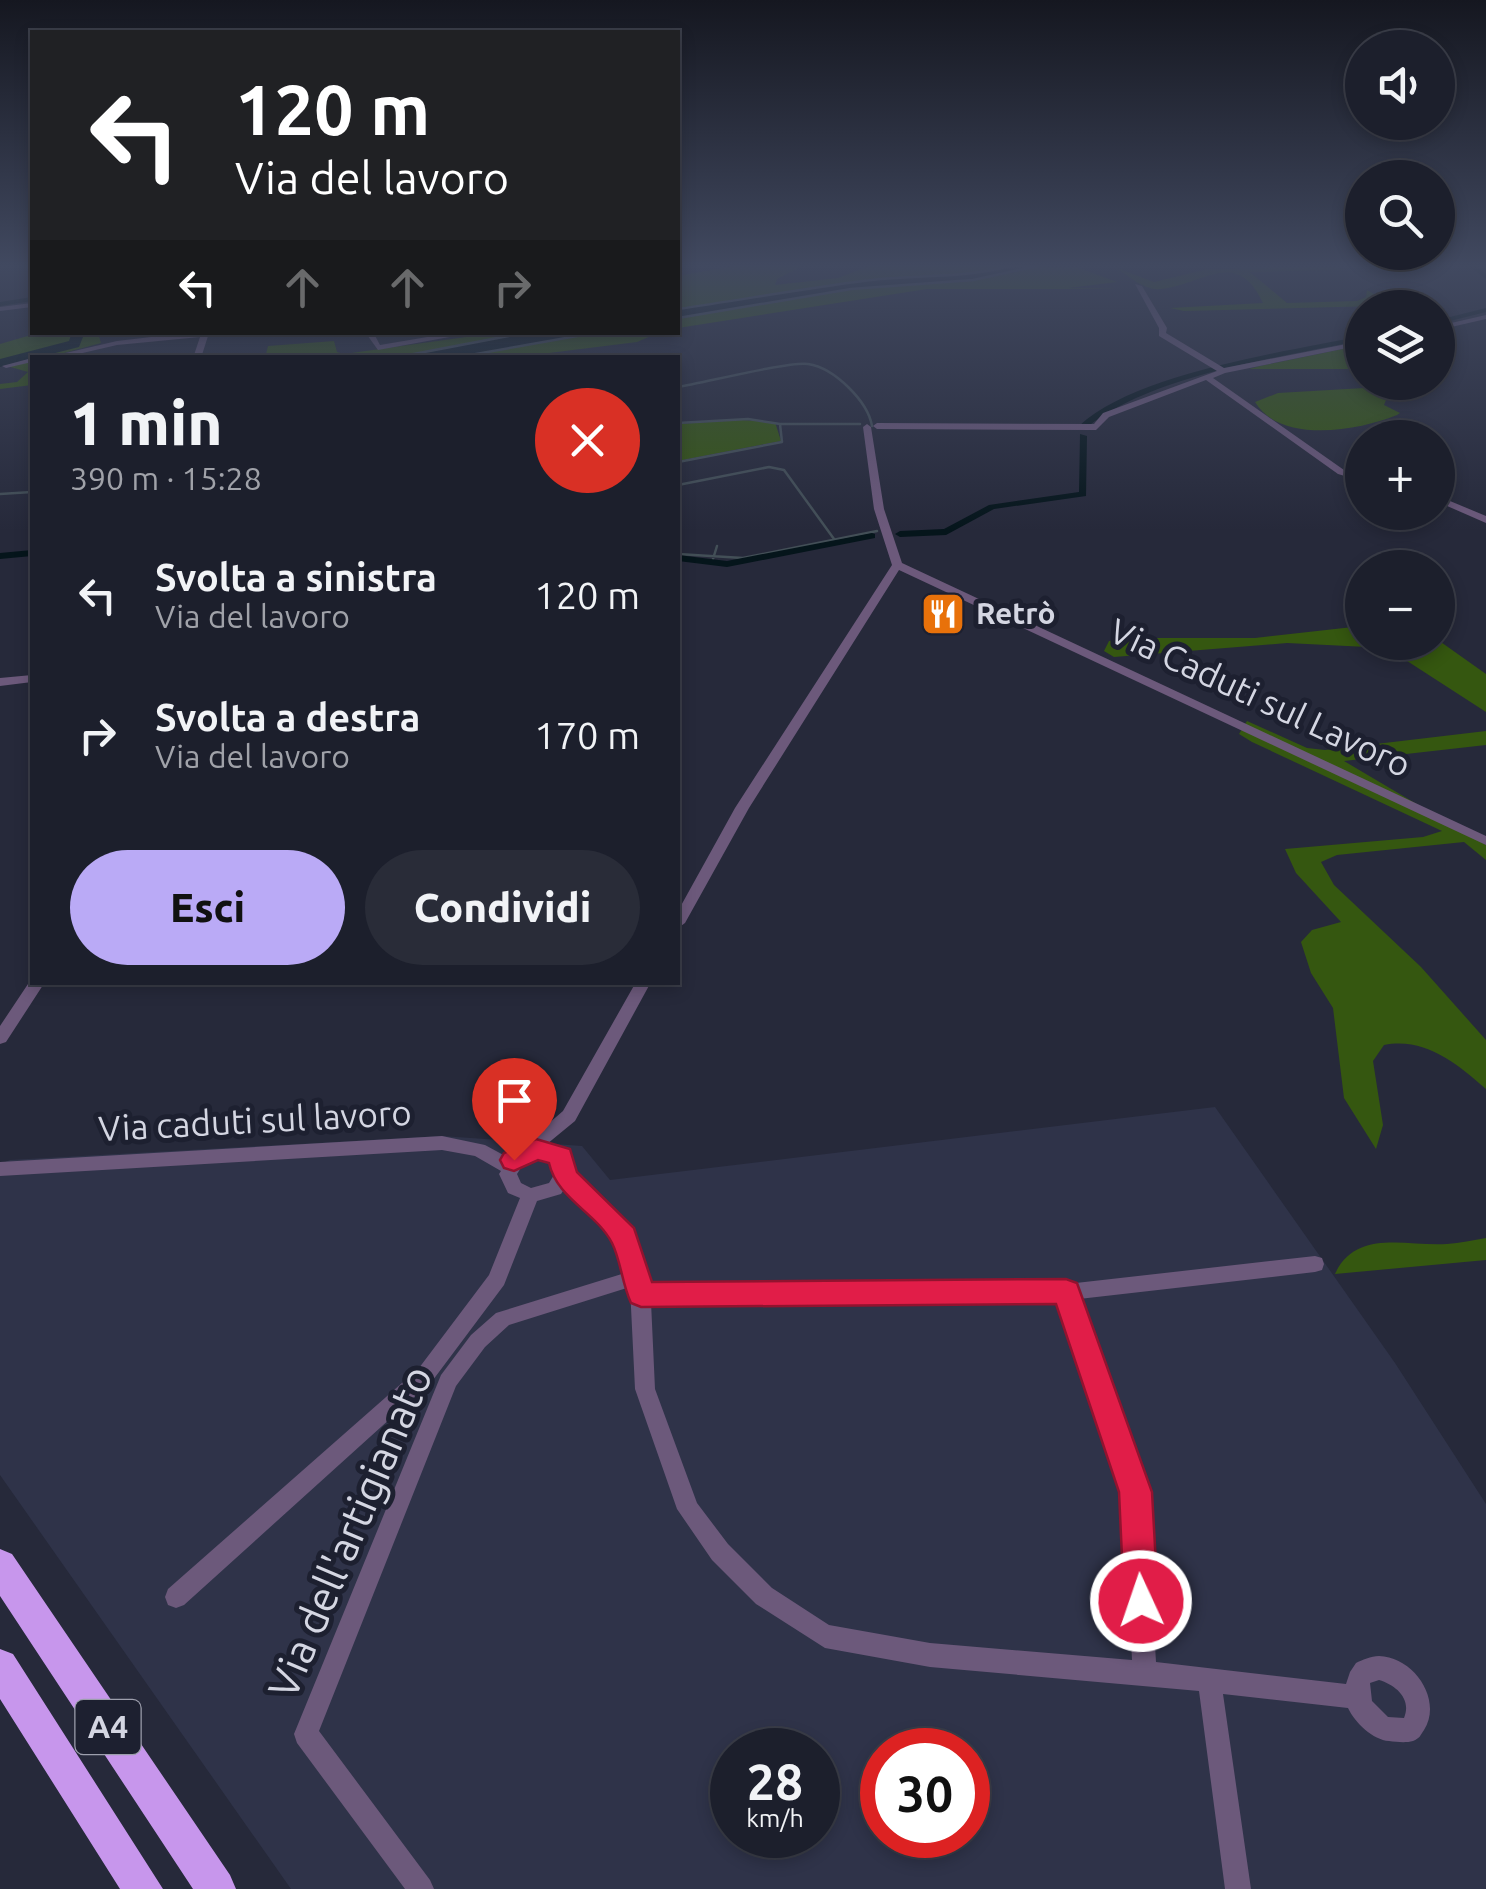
<!DOCTYPE html>
<html lang="it">
<meta charset="utf-8">
<style>
body{margin:0;font-family:Ubuntu,sans-serif;background:#292c38;color:#f1f3f6;height:100vh;display:flex;flex-direction:column;font-size:38px;white-space:nowrap}
*{box-sizing:border-box;margin:0}
p{font-size:32px;color:#a0a2a9}
.icon{flex:none;width:55px;height:55px;fill:none;stroke:currentColor;stroke-width:2;stroke-linecap:round;stroke-linejoin:round}
.map{position:relative;flex:1;overflow:hidden}
.details{position:absolute;left:30px;top:355px;width:650px;height:630px;display:flex;flex-direction:column;background:#1c1f2c;border-radius:0px;box-shadow:0 5px 15px #0003,0 0 0 2px #3a3d48}
.details>*{flex:none}
.banner{position:absolute;left:30px;top:30px;width:650px;height:305px;border-radius:0px;box-shadow:0 5px 15px #0003,0 0 0 2px #3a3d48;background:#202124;color:#fff;overflow:hidden}
.fabs{position:absolute;left:1345px;top:30px;display:grid;gap:20px}
.fabs a{display:grid;place-items:center;width:110px;height:110px;border-radius:50%;background:#1c1f2c;box-shadow:0 5px 15px #0003,0 0 0 2px #3a3d48;font-size:50px}
.speed{position:absolute;left:710px;top:1728px;display:flex;gap:20px;font-size:50px;font-weight:700;text-align:center}
.speed>*{display:grid;place-content:center;width:130px;height:130px;border-radius:50%;background:#1c1f2c;box-shadow:0 5px 15px #0003,0 0 0 2px #3a3d48;line-height:1}
.speed small{font-size:25px;font-weight:400}
.speed .limit{border:15px solid #d22;background:#fff;color:#111}
.pin{position:absolute;display:grid;place-items:center;width:85px;height:85px;color:#fff;margin:-102px -42px;border-radius:50% 50% 50% 0;rotate:-45deg;box-shadow:0 0 10px #0007}
.pin .icon{rotate:45deg}
.me{position:absolute;width:110px;margin:-55px;rotate:357deg;stroke-linejoin:round;filter:drop-shadow(0 0 8px #0008)}
.turn{display:flex;align-items:center;gap:35px;height:210px;padding:0 40px;font-size:45px}
.turn .icon{width:130px;height:130px;stroke-width:2.5}
.turn b{display:block;font-size:70px;line-height:85px}
.lanes{display:flex;align-items:center;height:95px;padding:0 40px;background:#0003;justify-content:center;gap:50px;direction:ltr}
.lanes .off{opacity:.35}
.round{display:grid;place-items:center;flex:none;width:105px;height:105px;border-radius:52px;background:#292c38}
.head{display:flex;align-items:center;justify-content:space-between;height:170px;padding:0 40px}
h1{font-size:60px;font-weight:800;line-height:75px}
.action{display:flex;gap:20px;margin-top:auto;padding:20px 40px}
.action a{flex:1;height:115px;border-radius:60px;background:#baaaf6;color:#111;font-size:40px;font-weight:800;line-height:115px;text-align:center}
.action a+a{background:#292c38;color:#f1f3f6}
ul{padding:0;list-style:none}
li{display:flex;align-items:center;gap:30px;height:140px;padding:0 40px}
li div{flex:1}
li b{display:block;font-size:38px}
li em{font-style:normal}
.map>svg:first-child{display:block}
.built{fill:#2f3349;fill-rule:evenodd}
.green{fill:#355710}
.water{fill:#05151b;stroke:#434f57;stroke-width:2.5}
.lines{fill:none;stroke-linecap:round;stroke-linejoin:round}
.stream{stroke:#434f57;stroke-width:2.5}
.canal{fill:#05151b;fill-rule:evenodd}
.river{fill:#05151b;fill-rule:evenodd}
.minor{fill:#6c597b;fill-rule:evenodd}
.highway{fill:#c796ec;fill-rule:evenodd}
.route{fill:#e11d48;stroke:#92132f;stroke-width:2.5}
.labels{text-anchor:middle;stroke-width:10;stroke-linejoin:round;paint-order:stroke}
.far-poi-label{font-size:30px;font-weight:bold;fill:#d4d6e2;stroke:#1d2030;text-anchor:start}
.shield{fill:#1d2030;stroke:#9d9fad;stroke-width:2.5}
.shield-label{font-size:32px;font-weight:bold;fill:#d4d6e2}
.street-label{font-size:35px;fill:#d4d6e2;stroke:#1d2030}
.near-street-label{font-size:42px;fill:#d4d6e2;stroke:#1d2030}
</style>
<div class="map">
<svg width="1486" height="1889" viewBox="0 0 1486 1889">
<rect width="100%" height="100%" fill="#26293a"/>
<path class="built" d="M1215,1107L1395,1363L1486,1504V1889H291L0,1475V1164L10,1160L442,1136L582,1146L610,1180ZM732,1750H818V1835H732ZM882,1750H968V1835H882Z"/>
<path class="green" d="M732,266H802L777,279L775,285L838,278L869,266H1010C962,279 912,274 863,281C801,289 740,300 678,309V276Z
M1037,266L1079,268L1117,282L1068,288L1123,289H927L678,328V318C736,307 794,295 853,289C915,281 978,286 1037,266Z
M1112,266L1154,282L1208,269L1336,267L1344,270L1250,272L1287,303L1357,301L1366,297L1367,290L1379,297L1377,306L1184,311L1170,308L1263,303C1237,247 1204,284 1161,289C1142,291 1127,273 1112,266Z
M38,333H98L101,343L49,357L32,358V385L0,389V384L17,382L28,372L0,364V344Z
M495,333H529L398,357L265,358L268,346L334,341L337,352L344,354Z
M594,333H658L637,342L517,357L459,358Z
M1362,345V369H1249L1260,366Z
M1399,386L1406,395L1386,400L1384,405L1400,413L1397,415C1358,431 1280,444 1255,402L1278,393Z
M741,420L775,422L781,441L678,461V424Z
M1362,626V642L1438,640L1486,674V712L1387,648L1287,643L1114,657L1104,651L1109,641L1129,638H1255Z
M1247,721L1307,748L1325,750L1486,731V745L1344,761L1486,845V860L1464,842L1337,855L1321,862L1334,885L1421,967L1486,1040V1089C1456,1063 1425,1037 1384,1045L1373,1061L1383,1125L1376,1149L1344,1098L1333,1008L1311,973L1301,942L1312,930L1341,922L1296,873L1285,849L1423,837L1442,831L1252,742L1239,734Z
M1486,1238V1260L1335,1274C1356,1228 1408,1247 1447,1244C1460,1243 1473,1240 1486,1238Z"/>
<path class="water" d="M1010,266H1037L973,280L851,289L678,318V309C740,300 801,289 863,281C912,274 962,279 1010,266Z
M529,332L594,333L459,357H398Z"/>
<g class="lines">
<path class="stream" d="M678,387C703,383 790,361 808,364C835,368 868,402 872,426
M678,423L748,419L780,424
M678,462L782,442L780,424H860
M678,485L769,467L784,470L834,539
M0,494L32,492
M678,554L743,558L877,531
M713,559L717,546"/>
<path class="canal" d="M1469,266H1476L1486,274V279Z
M32,297V301L0,306V302Z
M1486,308V312L1438,324V320Z
M1362,336V340C1279,358 1153,374 1086,428L1079,426C1136,373 1284,352 1362,336Z
M1080,434L1087,436L1086,496L994,509L946,535L900,537L895,534L900,531L944,529L989,505L1079,492Z
M872,533L875,534V538L727,567L678,561V555L727,561Z
M32,550V556L0,559V553Z"/>
<path class="river" d="M72,332H85L79,347L0,367V359L69,341Z"/>
<path class="minor" d="M1135,284L1142,286L1167,328L1166,333L1224,368L1362,341V345L1225,373L1213,378L1344,470L1362,475V481L1338,474L1206,380L1109,417L1096,430L877,429L873,426L877,423L1094,424L1103,413L1217,371L1159,336V328Z
M32,303V307L0,311V307Z
M1486,315V319L1438,330V326Z
M194,332H247L208,336L201,358H193L200,337L117,345L61,358H44L117,341Z
M365,332H373L380,345L457,332H477L378,350Z
M32,358V362L6,368L2,366Z
M867,424L871,427L884,509L902,563L1486,836V845L899,570L749,808L685,923L678,928V911L735,808L892,565L874,509L863,427Z
M1438,496L1486,516V523L1438,502Z
M32,675V682L0,686V678Z
M32,978V982H45L6,1042L0,1044V1026Z
M636,982H651L575,1121L547,1144L560,1147L575,1169L573,1173L631,1231L648,1286L1067,1284L1315,1256L1322,1258L1324,1264L1322,1270L1315,1272L1079,1299L1146,1493L1156,1662L1346,1684L1350,1672L1356,1663C1362,1660 1371,1656 1379,1656C1414,1657 1443,1700 1424,1730C1420,1736 1420,1738 1413,1741C1406,1743 1397,1742 1389,1741C1373,1740 1355,1723 1348,1708L1223,1694L1251,1889H1225L1199,1691L930,1667L825,1648L756,1604L712,1560L677,1509L635,1389L630,1287L509,1325L485,1347L456,1386L319,1731L430,1880L434,1889H405L297,1743L294,1734L441,1375L471,1335L496,1313L625,1273L616,1240L565,1188L561,1194L537,1201L504,1285L433,1380L184,1605L176,1608L168,1605L165,1597L168,1589L419,1368L489,1275L520,1198L508,1193L499,1174L501,1171L475,1156L442,1150L0,1176V1162L442,1136L485,1145L509,1158L514,1150L520,1148L563,1111ZM537,1156L549,1158L557,1170L549,1183L531,1188L521,1183L517,1174L526,1160ZM1060,1300L1124,1493L1132,1660L930,1643L829,1625L772,1588L728,1544L697,1503L655,1389L651,1302ZM1379,1680C1396,1685 1412,1699 1404,1718L1388,1717L1372,1701L1370,1683Z"/>
<path class="highway" d="M0,1549L12,1554L230,1875L236,1889H193L0,1596Z
M0,1649L13,1654L163,1889H120L0,1699Z"/>
</g>
<linearGradient id="sky" x2="0" y2="1"><stop stop-color="#151720"/><stop offset="0.5" stop-color="#414960"/><stop offset="1" stop-color="#414960" stop-opacity="0"/></linearGradient>
<rect width="1486" height="531" fill="url(#sky)"/>
<path class="route" d="M536,1139L570,1149L577,1172L634,1228L652,1282L1066,1279L1077,1283L1152,1492L1158,1601L1153,1613L1141,1618L1129,1613L1124,1601L1119,1492L1056,1304L641,1307L631,1303C622,1284 621,1261 612,1243C596,1212 557,1199 549,1163L538,1160L514,1171L504,1168L500,1160L504,1153Z"/>
<defs>
<symbol id="restaurant-square" viewBox="-11 -11 22 22"><rect x="-9" y="-9" width="18" height="18" rx="4" fill="#e8710a" stroke="#1d2030"/><path d="M-5-6h1v4h1v-4h1v4h1v-4h1v5L-1.5 .5V6h-2V.5L-5-1ZM5-6V6H3V1.5H1.5Q1.5-4 5-6Z" fill="#fff"/></symbol>
</defs>
<g fill-rule="evenodd">
<use href="#restaurant-square" x="918" y="589" width="50" height="50"/>
</g>
<g class="labels">
<g class="far-poi-label">
<text x="976" y="624">Retrò</text>
</g>
<rect class="shield" x="75.5" y="1700" width="65" height="54" rx="8"/>
<g class="shield-label">
<text x="108" y="1738">A4</text>
</g>
<g class="street-label">
<text transform="translate(1260 698) rotate(25)" y="12">Via Caduti sul Lavoro</text>
<text transform="translate(255 1121) rotate(-3)" y="12">Via caduti sul lavoro</text>
</g>
<g class="near-street-label">
<text transform="translate(350 1532) rotate(-67)" y="15">Via dell'artigianato</text>
</g>
</g>
</svg>
<div class="fabs">
<a><svg class="icon" aria-label="sound" viewBox="0 0 24 24"><path d="M4 9h4l5-4v14l-5-4H4zM17 9q2 3 0 6"/></svg></a>
<a><svg class="icon" aria-label="search" viewBox="0 0 24 24"><circle cx="10" cy="10" r="6"/><path d="M15 15l6 6"/></svg></a>
<a><svg class="icon" aria-label="layers" viewBox="0 0 24 24"><path d="M12 4l9 5-9 5-9-5zM3 14l9 5 9-5"/></svg></a>
<a>+</a>
<a>−</a>
</div>
<div class="speed"><div>28<small>km/h</small></div><div class="limit">30</div></div>
<div class="pin" style="left:514px;top:1160px;background:#d93025"><svg class="icon" aria-label="arrive" viewBox="0 0 24 24"><path d="M6 21V4h12l-3 4 3 4H6"/></svg></div>
<svg class="me" style="left:1141px;top:1601px" viewBox="-20 -20 40 40"><circle r="17" fill="#e11d48" stroke="#fff" stroke-width="3"/><path d="M0-11L8 9 0 5-8 9z" fill="#fff"/></svg>
<div class="banner">
<div class="turn"><svg class="icon" aria-label="left" viewBox="0 0 24 24"><path d="M17 20v-9H6M10 6l-5 5 5 5"/></svg><div><b>120 m</b>Via del lavoro</div></div>
<div class="lanes"><svg class="icon" aria-label="left" viewBox="0 0 24 24"><path d="M17 20v-9H6M10 6l-5 5 5 5"/></svg><svg class="icon off" aria-label="ahead" viewBox="0 0 24 24"><path d="M12 20V5M6 11l6-6 6 6"/></svg><svg class="icon off" aria-label="ahead" viewBox="0 0 24 24"><path d="M12 20V5M6 11l6-6 6 6"/></svg><svg class="icon off" aria-label="right" viewBox="0 0 24 24"><path d="M7 20v-9h11M14 6l5 5-5 5"/></svg></div>
</div>
<section class="details">
<div class="head"><div><h1>1 min</h1><p>390 m · 15:28</p></div><a class="round" style="background:#d93025;color:#fff"><svg class="icon" aria-label="close" viewBox="0 0 24 24"><path d="M6 6l12 12M18 6L6 18"/></svg></a></div>
<ul>
<li><svg class="icon" aria-label="left" viewBox="0 0 24 24"><path d="M17 20v-9H6M10 6l-5 5 5 5"/></svg><div><b>Svolta a sinistra</b><p>Via del lavoro</p></div><em>120 m</em></li>
<li><svg class="icon" aria-label="right" viewBox="0 0 24 24"><path d="M7 20v-9h11M14 6l5 5-5 5"/></svg><div><b>Svolta a destra</b><p>Via del lavoro</p></div><em>170 m</em></li>
</ul>
<div class="action"><a>Esci</a><a>Condividi</a></div>
</section>
</div>
